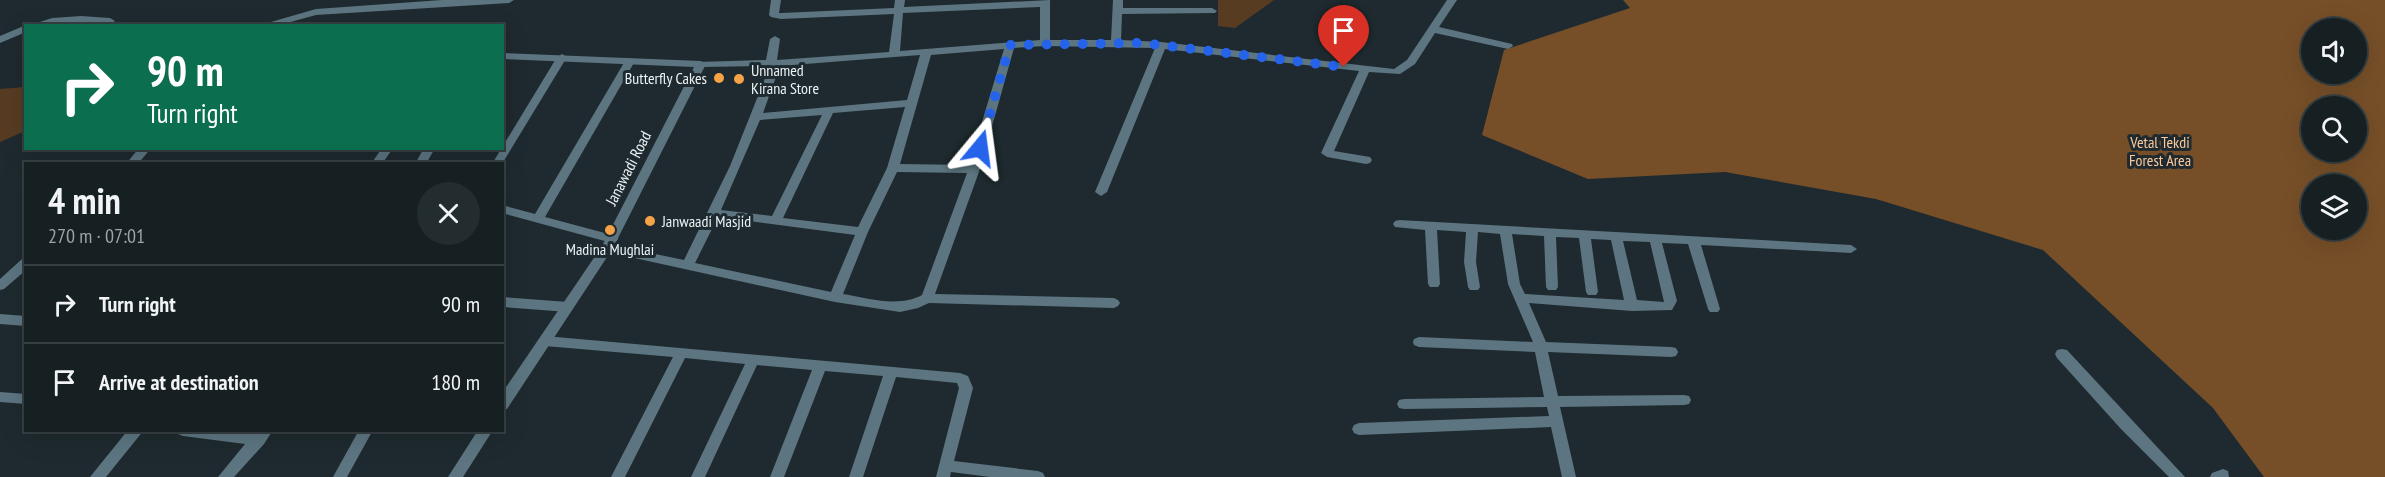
<!DOCTYPE html>
<meta charset="utf-8">
<style>
body{margin:0;font-family:"PT Sans Narrow",sans-serif;background:#232d30;color:#f1f3f6;height:100vh;display:flex;flex-direction:column;font-size:22px;white-space:nowrap}
*{box-sizing:border-box;margin:0}
p{font-size:20px;color:#9ea3a6}
.icon{flex:none;width:33px;height:33px;fill:none;stroke:currentColor;stroke-width:2;stroke-linecap:round;stroke-linejoin:round}
.map{position:relative;flex:1;overflow:hidden}
.sheet{position:absolute;left:24px;top:162px;width:480px;height:270px;display:flex;flex-direction:column;background:#162023;border-radius:0px;box-shadow:0 6px 24px #0002,0 0 0 2px #353e41}
.sheet>*{flex:none}
.hud{position:absolute;left:24px;top:24px;width:480px;height:126px;border-radius:0px;box-shadow:0 6px 24px #0002,0 0 0 2px #353e41;background:#0b6e4f;color:#fff;overflow:hidden}
.tools{position:absolute;left:2301px;top:18px;display:grid;gap:12px}
.tools a{display:grid;place-items:center;width:66px;height:66px;border-radius:50%;background:#162023;box-shadow:0 6px 24px #0002,0 0 0 2px #353e41;font-size:30px}
.pin{position:absolute;display:grid;place-items:center;width:51px;height:51px;color:#fff;margin:-62px -26px;border-radius:50% 50% 50% 0;rotate:-45deg;box-shadow:0 0 6px #0007}
.pin .icon{rotate:45deg}
.me{position:absolute;width:66px;margin:-33px;rotate:16deg;stroke-linejoin:round;filter:drop-shadow(0 0 4px #0008)}
.turn{display:flex;align-items:center;gap:21px;height:126px;padding:0 24px;font-size:27px}
.turn .icon{width:78px;height:78px;stroke-width:2.5}
.turn b{display:block;font-size:42px;line-height:51px}
.round{display:grid;place-items:center;flex:none;width:63px;height:63px;border-radius:32px;background:#232d30}
.head{display:flex;align-items:center;justify-content:space-between;height:102px;padding:0 24px}
h1{font-size:36px;font-weight:800;line-height:45px}
ul{padding:0;list-style:none}
li{display:flex;align-items:center;gap:18px;height:78px;padding:0 24px;border-top:2px solid #353e41}
li div{flex:1}
li b{display:block;font-size:22px}
li em{font-style:normal}
.map>svg:first-child{display:block}
.green{fill:#573c22}
.forest{fill:#764f28;fill-rule:evenodd}
.lines{fill:none;stroke-linecap:round;stroke-linejoin:round}
.minor{fill:#5c7580;fill-rule:evenodd}
.tertiary{fill:#5c7580;fill-rule:evenodd}
.route{stroke:#2563eb;stroke-width:10;stroke-dasharray:0 18}
.poi-dot{fill:#f6a247;stroke:#1e2a2f;stroke-width:2}
.labels{text-anchor:middle;stroke-width:6;stroke-linejoin:round;paint-order:stroke}
.poi-label{font-size:16px;fill:#ebf2f5;stroke:#1e2a2f;text-anchor:start}
.park-label{font-size:16px;fill:#fcc99a;stroke:#1e2a2f}
.street-label{font-size:16px;fill:#ebf2f5;stroke:#1e2a2f}
</style>
<div class="map">
<svg width="2385" height="477" viewBox="0 0 2385 477">
<rect width="100%" height="100%" fill="#1e2a2f"/>
<path class="green" d="M1218,0H1274L1235,28L1218,26Z
M25,87V131L0,142V89Z"/>
<path class="forest" d="M1623,0H2385V477H2264L2213,408L2043,250L1876,199L1725,172L1588,179L1482,135L1504,50L1630,8ZM2312,28H2356V74H2312ZM2312,106H2356V152H2312ZM2312,184H2356V230H2312Z"/>
<g class="lines">
<path class="minor" d="M442,0H514L509,3L316,15L276,26H257L316,9Z
M771,0H781L779,13H781L894,8L895,0H905L904,7L1050,0V40H1111L1113,0H1123V8H1212L1217,11L1215,13L1122,14L1121,40L1161,42L1394,69L1407,60L1447,0H1457L1439,27L1512,44L1513,46L1508,49L1435,33L1415,64L1400,74L1369,72L1334,151L1370,157L1372,160L1370,163L1366,164L1327,157L1321,153L1359,71L1165,49L1107,192L1101,196L1095,192L1155,48L1045,46L1014,48L980,169L935,294L1114,298L1118,300L1120,303L1118,306L1114,308L929,303L918,308L900,312L835,302L607,252L601,248L607,244L684,260L730,166L770,66L701,67L697,66L696,64L697,62L766,60L770,39L775,36L780,39L777,60L889,52L894,14L781,19L771,17L769,15ZM1040,7V40L900,51L903,13ZM1004,49L969,165L900,164L931,55ZM920,55L907,100L763,113L780,66ZM905,107L887,168L858,227L783,218L833,113ZM822,115L772,216L721,210L760,120ZM897,172L967,173L922,295C898,308 868,298 843,294L868,232ZM718,217L855,235L831,292L695,263Z
M81,16L110,18L115,21L110,24L71,22L28,26L52,18Z
M26,25L28,26H26V32L0,43V36Z
M562,54L567,57L502,164H492L557,57Z
M630,58L635,61L545,217L616,236L618,239L616,242L612,243L502,213V205L535,214L625,61Z
M382,148H393L382,164H371Z
M424,148H435L426,164H415Z
M1399,220L1851,245L1857,249L1851,253L1701,245L1720,309L1718,312H1710L1708,309L1688,244L1662,243L1677,301L1672,310L1632,311L1529,303L1546,342L1671,347L1676,348L1678,352L1676,356L1671,357L1548,352L1558,396L1684,395L1689,396L1691,400L1689,404L1684,405L1560,407L1576,477H1562L1551,427L1359,435L1354,433L1352,429L1354,425L1359,423L1549,416L1547,407L1404,409L1399,408L1397,404L1399,400L1404,399L1544,397L1535,352L1419,347L1414,345L1413,342L1414,339L1419,337L1533,342L1508,284L1500,234L1478,232L1476,262L1480,287L1478,290H1470L1468,287L1464,262L1466,232L1437,230L1440,284L1438,287H1430L1428,284L1425,230L1395,227L1393,224L1395,221ZM1512,234L1544,236L1546,287L1548,290H1556L1558,287L1556,237L1579,238L1586,292L1588,295H1596L1598,292L1591,239L1611,240L1624,300L1525,294L1520,284ZM1623,241L1650,242L1664,302L1637,300Z
M502,297L568,302L572,304L574,307L572,310L568,312L502,307Z
M0,314L26,316V326L0,324Z
M545,336L960,373L968,376L973,388L954,461L1038,471L1043,473L1045,477H990L951,472L950,477H936L959,388L957,383L896,377L863,477H849L883,376L825,371L784,477H770L812,370L757,365L705,477H691L745,364L685,358L625,477H611L673,357L545,346L540,344L539,341L540,338Z
M2062,349L2067,350L2185,477H2169L2121,429L2057,358L2055,354L2057,350Z
M0,392L26,394V404L0,402Z
M128,430H144L106,477H90Z
M176,430H229L254,434L257,430H273L264,444L234,477H218L245,444L183,436L178,434Z
M359,430H373L347,477H333Z
M2223,469L2228,471L2229,477H2210L2212,473Z"/>
<path class="tertiary" d="M502,53L701,61L706,64L613,248L507,409L502,410V393L602,246L694,67L502,59Z
M139,148H151L138,164H126Z
M26,258V270L4,289L0,290V279L22,259Z
M478,430H493L463,477H448Z"/>
</g>
<g class="lines">
<path class="route" d="M980,148L1010,45L1142,43L1344,67"/>
</g>
<g class="poi-dot">
<circle cx="719" cy="78" r="6"/>
<circle cx="739" cy="79" r="6"/>
<circle cx="650" cy="221" r="6"/>
<circle cx="610" cy="230" r="6"/>
</g>
<g class="labels">
<g class="poi-label">
<text x="751" y="76">Unnamed<tspan x="751" dy="18">Kirana Store</tspan></text>
<text x="707" y="84" text-anchor="end">Butterfly Cakes</text>
<text x="662" y="227">Janwaadi Masjid</text>
<text x="610" y="255" text-anchor="middle">Madina Mughlai</text>
</g>
<g class="park-label">
<text x="2160" y="148">Vetal Tekdi<tspan x="2160" dy="18">Forest Area</tspan></text>
</g>
<g class="street-label">
<text transform="translate(628 168) rotate(-63)" y="6">Janawadi Road</text>
</g>
</g>
</svg>
<div class="tools">
<a><svg class="icon" aria-label="sound" viewBox="0 0 24 24"><path d="M4 9h4l5-4v14l-5-4H4zM17 9q2 3 0 6"/></svg></a>
<a><svg class="icon" aria-label="search" viewBox="0 0 24 24"><circle cx="10" cy="10" r="6"/><path d="M15 15l6 6"/></svg></a>
<a><svg class="icon" aria-label="layers" viewBox="0 0 24 24"><path d="M12 4l9 5-9 5-9-5zM3 14l9 5 9-5"/></svg></a>
</div>
<div class="pin" style="left:1344px;top:67px;background:#d93025"><svg class="icon" aria-label="arrive" viewBox="0 0 24 24"><path d="M6 21V4h12l-3 4 3 4H6"/></svg></div>
<svg class="me" style="left:980px;top:148px" viewBox="-20 -20 40 40"><path d="M0-17L14 15 0 8-14 15z" fill="#2563eb" stroke="#fff" stroke-width="4"/></svg>
<div class="hud">
<div class="turn"><svg class="icon" aria-label="right" viewBox="0 0 24 24"><path d="M7 20v-9h11M14 6l5 5-5 5"/></svg><div><b>90 m</b>Turn right</div></div>
</div>
<section class="sheet">
<div class="head"><div><h1>4 min</h1><p>270 m · 07:01</p></div><a class="round"><svg class="icon" aria-label="close" viewBox="0 0 24 24"><path d="M6 6l12 12M18 6L6 18"/></svg></a></div>
<ul>
<li><svg class="icon" aria-label="right" viewBox="0 0 24 24"><path d="M7 20v-9h11M14 6l5 5-5 5"/></svg><div><b>Turn right</b></div><em>90 m</em></li>
<li><svg class="icon" aria-label="arrive" viewBox="0 0 24 24"><path d="M6 21V4h12l-3 4 3 4H6"/></svg><div><b>Arrive at destination</b></div><em>180 m</em></li>
</ul>
</section>
</div>
